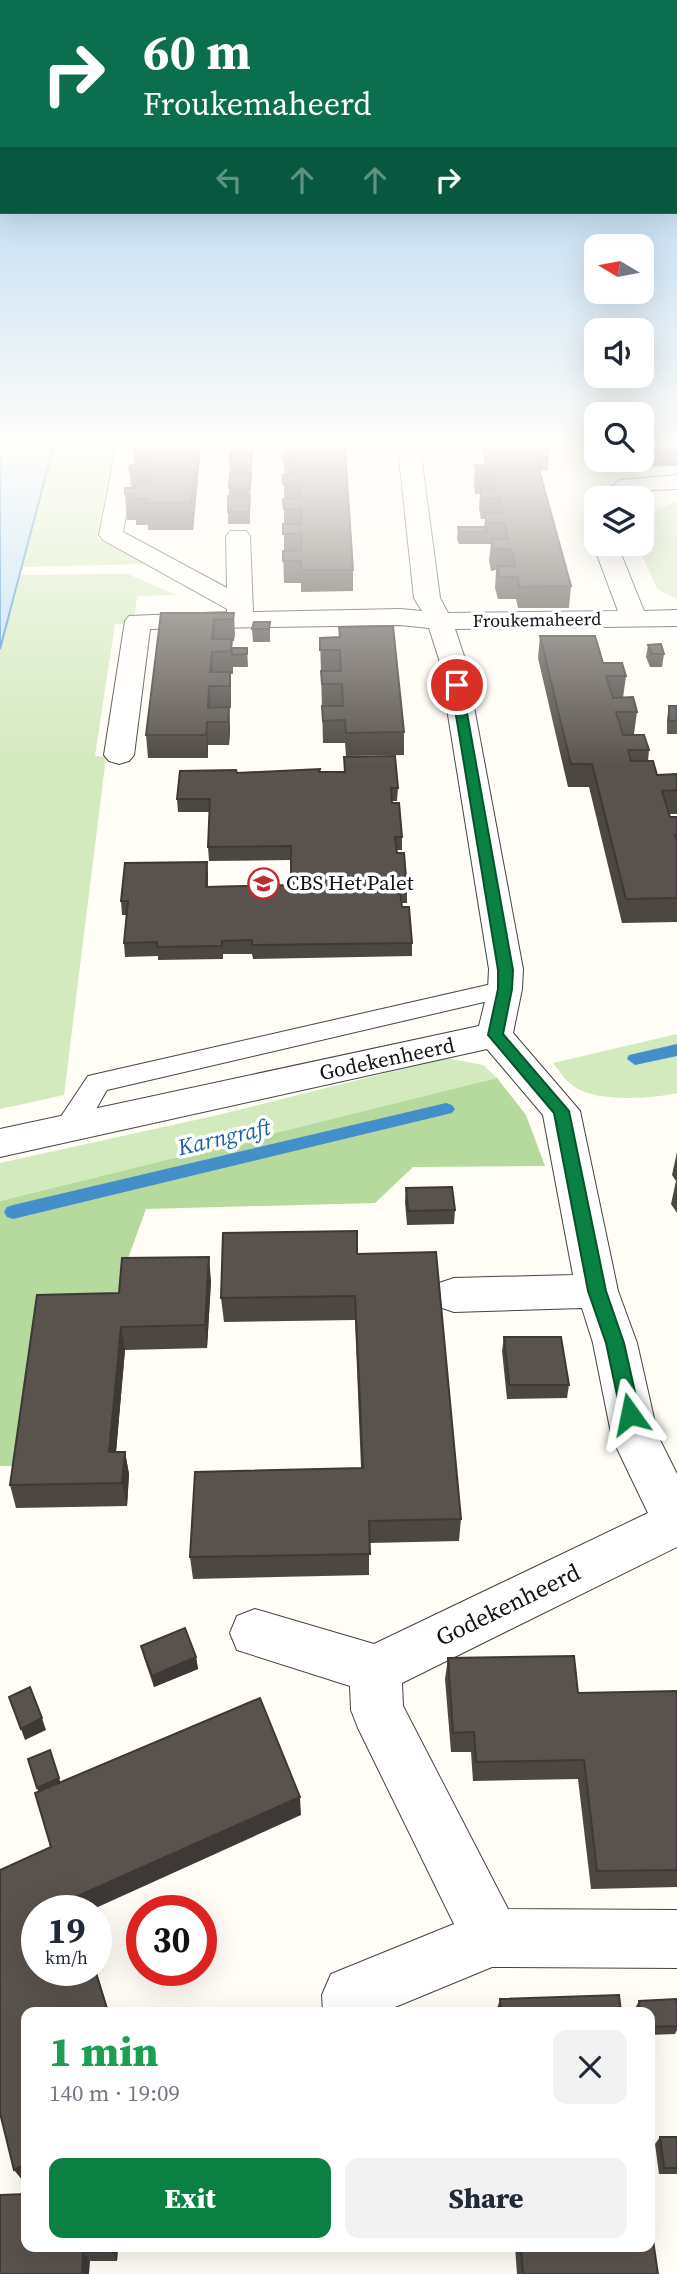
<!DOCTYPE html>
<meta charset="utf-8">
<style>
body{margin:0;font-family:"Source Serif 4",serif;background:#f2f2f3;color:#1f2937;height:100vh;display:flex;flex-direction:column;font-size:26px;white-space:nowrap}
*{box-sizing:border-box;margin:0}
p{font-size:23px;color:#747a83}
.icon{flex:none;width:38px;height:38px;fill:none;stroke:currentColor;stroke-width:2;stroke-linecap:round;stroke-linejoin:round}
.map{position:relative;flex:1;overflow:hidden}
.details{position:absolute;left:21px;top:2007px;width:634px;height:245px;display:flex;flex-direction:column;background:#fff;border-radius:14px;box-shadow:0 7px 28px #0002}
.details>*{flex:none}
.guide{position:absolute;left:0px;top:0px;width:677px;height:214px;box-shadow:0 7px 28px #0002;background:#0b6e4f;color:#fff;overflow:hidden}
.needle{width:46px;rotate:280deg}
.tools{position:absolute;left:584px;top:234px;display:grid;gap:14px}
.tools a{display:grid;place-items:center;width:70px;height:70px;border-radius:14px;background:#fff;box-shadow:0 7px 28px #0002;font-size:35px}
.speed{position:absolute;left:21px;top:1895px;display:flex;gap:14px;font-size:35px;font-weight:700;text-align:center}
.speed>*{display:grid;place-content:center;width:91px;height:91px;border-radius:50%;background:#fff;box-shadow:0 7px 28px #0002;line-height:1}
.speed small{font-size:18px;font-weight:400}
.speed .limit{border:10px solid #d22;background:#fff;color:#111}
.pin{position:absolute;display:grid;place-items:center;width:60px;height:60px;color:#fff;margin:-30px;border:4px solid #fff;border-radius:50%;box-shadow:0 2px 7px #0007}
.me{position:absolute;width:77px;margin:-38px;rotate:348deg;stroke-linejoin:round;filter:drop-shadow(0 0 5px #0008)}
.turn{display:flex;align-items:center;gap:24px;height:147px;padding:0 28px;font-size:32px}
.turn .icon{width:91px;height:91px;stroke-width:2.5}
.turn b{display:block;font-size:49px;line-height:60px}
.lanes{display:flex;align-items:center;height:66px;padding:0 28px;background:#0003;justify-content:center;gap:35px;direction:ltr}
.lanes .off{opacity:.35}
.round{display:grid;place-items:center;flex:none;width:74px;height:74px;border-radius:14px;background:#f2f2f3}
.overview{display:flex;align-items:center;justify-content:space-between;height:119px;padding:0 28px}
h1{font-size:42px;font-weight:800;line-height:52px;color:#1e9e55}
.primary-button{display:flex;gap:14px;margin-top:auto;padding:14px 28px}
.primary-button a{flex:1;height:80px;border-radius:14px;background:#0b8043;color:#fff;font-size:28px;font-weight:800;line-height:80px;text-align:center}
.primary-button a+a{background:#f2f2f3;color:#1f2937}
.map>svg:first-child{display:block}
.green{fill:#d3e9be}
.forest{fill:#b6da9e}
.water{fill:#bbddf5;stroke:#448fca;stroke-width:2}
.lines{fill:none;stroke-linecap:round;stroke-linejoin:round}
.stream{fill:#448fca;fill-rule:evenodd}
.lane-casing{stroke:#444;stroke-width:2}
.street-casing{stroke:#444;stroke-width:2}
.lane{fill:#fff;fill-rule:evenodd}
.street{fill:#fff;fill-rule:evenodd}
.wall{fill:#4d4742}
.shaded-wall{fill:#3e3936}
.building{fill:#59524d;stroke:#3e3936;stroke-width:2}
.route{fill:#0b8043;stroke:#07532c;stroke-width:2}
.labels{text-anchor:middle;stroke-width:7;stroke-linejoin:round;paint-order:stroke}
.far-street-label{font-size:18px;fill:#111;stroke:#fff}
.poi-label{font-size:21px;fill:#111;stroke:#fff;text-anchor:start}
.street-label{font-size:21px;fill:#111;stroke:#fff}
.water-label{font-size:23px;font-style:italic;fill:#1c62a0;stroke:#fff}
.near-street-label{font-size:24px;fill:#111;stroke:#fff}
</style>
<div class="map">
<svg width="677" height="2274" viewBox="0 0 677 2274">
<rect width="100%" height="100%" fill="#fffdf5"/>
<path class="green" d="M53,448H114L97,538L148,564L22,567Z
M677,501V599L657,589L637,544H642V524L656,511Z
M128,574L176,595L137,596L134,623L115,624L95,756L106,757L64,1095L0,1109V649L19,575Z
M677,1034V1093C651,1099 591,1103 571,1084C564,1079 559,1070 553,1063Z
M446,1058L483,1065L497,1078L0,1201V1163L218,1115Z"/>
<path class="forest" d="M497,1078L526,1115L545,1166L413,1167L375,1203L146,1209L126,1264L121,1312L20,1466H0V1201Z"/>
<path class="water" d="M0,448H53L0,649Z"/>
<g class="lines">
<path class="stream" d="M677,1044V1056L635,1065L627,1059L629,1055Z
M446,1103L452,1105L455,1109L452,1113L13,1219L7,1217L4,1212L7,1207L13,1205Z"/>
<defs>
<path id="lane" d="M505,981L514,983L518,989L514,995L107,1090C95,1109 82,1145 56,1137L52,1130L88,1076Z"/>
<path id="street" d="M116,448H138L123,532L227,588L226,536L230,531H246L250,536L253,612L400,609L422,611L414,598L398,448H420L440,598L448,613L618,611L593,544L597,539V544H617L644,611L677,610V626L455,629L465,659L523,969L522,989L513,1033L580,1111L618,1291L637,1343L658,1436L677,1474V1547L402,1683L403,1706L508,1909L677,1910V1968L492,1967L383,2012H323L322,1995L331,1974L454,1924L358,1728L351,1710L350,1686L237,1650L230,1633L237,1616L255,1609L374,1644L648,1513L612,1438L593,1343L582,1308L454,1312L439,1307L433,1295L439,1283L454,1278L573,1275L543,1115L487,1049L0,1157V1129L479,1026L488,989L489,969L439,659L429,628L400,625L150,629L134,755L129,761L119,764L109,761L104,755L125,621L129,616L227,612V609L103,540L99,535Z
M677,475V489L633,491L622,499H597V502L595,499L620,480Z"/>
</defs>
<use href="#lane" class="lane-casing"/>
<use href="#street" class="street-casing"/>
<use href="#lane" class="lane"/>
<use href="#street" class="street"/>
</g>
<path class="wall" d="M133,448H201L193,530H148V525H136V520H127L125,494L131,488L129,470L134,465Z
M284,448H299L353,570V591L301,592V583H284L283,551H284Z
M482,448H549L548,471H539L571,586L569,608H518L516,599H498L495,588L496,570L491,571L489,560L491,544H459L457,539L458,527H484L485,519H481L479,509L480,494H475L474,485L475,465H485Z
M588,448H597V460H642V448H677V466L609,467L607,460H592Z
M252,451V476H251L250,499V524H228V512L230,465Z
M161,613H234L235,635L234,641H232V648H247L248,667H233V674H230L231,694V708H229L230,730L229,745H208V758H148L146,735Z
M270,622V642H253L252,629Z
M339,627L404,732V755L346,756L345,743H323L320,638L339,637Z
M540,636L603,663L626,676L623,698L637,712L634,734L649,750L648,761L657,775L677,774V814H669L670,817H677V922L622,923L589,787H568L538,658Z
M648,645L664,654L662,667H650L646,657Z
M669,706H677V734H667V719Z
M344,757L398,788L397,801H392L402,837V850H396L407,890V903H401L412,943V956L253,959L252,954H223V959L158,960V956L125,957L124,943L127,915H122L121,901L207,862L208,886L291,885V860L209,861L208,847L209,812H178L177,799L237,773L344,772Z
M677,1152V1213L671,1204L676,1181L672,1175Z
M406,1188L455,1210L454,1224L407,1225L405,1202Z
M357,1254L461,1519L459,1541L369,1543V1575L193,1579L190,1557L361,1468L355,1320L224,1322L221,1298Z
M211,1281L207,1348L125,1350L116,1452H125L129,1474L127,1506L16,1508L10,1485L119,1293Z
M504,1337L569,1385L567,1398L507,1399L502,1351Z
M141,1646L196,1657L198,1669L154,1687L144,1658Z
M448,1658L578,1693L677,1691V1887L591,1889L578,1779L473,1781L471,1752H451L445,1679Z
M500,1999L621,2012H496Z
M639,2001L677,2007V2030L675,2034L649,2035V2012H635L634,2010Z
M660,2137H677V2174H659L655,2144Z
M0,2195L118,2247L117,2261H90Z
M515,2247H649L658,2274H517Z"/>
<path class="shaded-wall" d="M197,448H199L200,458L193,530L191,503Z
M214,620L215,642L212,639Z
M212,652L213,674L210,672Z
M230,672L231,694V708L230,686Z
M209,686L211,708H208Z
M229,707L230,730L229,745L228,722Z
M207,722L208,745V758L206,735Z
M207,862L208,876L207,900L206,887Z
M209,1257L211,1281L207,1348L205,1325Z
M121,1327L125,1350L114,1475L109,1452Z
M125,1452L129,1474L127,1506L122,1483Z
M196,1657L198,1669L154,1687L152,1676Z
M42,1718L46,1730L25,1740L21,1729Z
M59,1778L63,1789L41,1799L37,1788Z
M300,1797L301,1815L89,1911H77L73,1898Z
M95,1970H96L109,2012H108Z
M26,2164V2180L23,2181L14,2170Z
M111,2247H118L117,2261L111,2251Z
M83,2252L90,2261L89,2274H82Z"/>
<path class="building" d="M142,448H197L191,503L146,504L147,499H134L135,494H125V488H135L136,483H149L150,475H138V470H129L130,465H139L140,460H152L154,452H141Z
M299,448H345L353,570H301V561H283V551L301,550V534H283V524H301V509H284L283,499H300V484H283V475H300L299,461H283L284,453H300Z
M487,448H549V451H534L571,586L519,587L518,577H499L497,566H515L511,549H493L491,539H508L505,523H487L485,513H503L499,498H482L480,489L497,488L493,474H477L475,465H491Z
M231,451H252L251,465H230Z
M230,473H251L250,488H229Z
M228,496H250L249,512H228Z
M458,527H486L487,532H459Z
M161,613H234L233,619L214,620L212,639H232L231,651L212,652L210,672H230V686H209L208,708L229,707L228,722H207L206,735H146Z
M254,622H270L269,629H252Z
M393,626L404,732L346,733L345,720L323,721L322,706H343L342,684H322L321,671H341L340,650H320V638L340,637L339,627Z
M540,636H595L603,663H622L626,676H606L613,698L633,697L635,704L637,712H616L623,735H644L649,750H628L631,761H653L657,775L677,774V790L662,791L670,817H677V835H675L677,841V898L626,899L592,764H571Z
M661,644L664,654H652L648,645Z
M232,648H247V654L232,655Z
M669,706H677V721H669Z
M395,756L398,788H391L392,803H399L402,837H395L397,853H404L407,890H400L402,907H409L412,943L252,945V940L222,941V946L157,947V942L124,943L128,901H121L125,863L207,862L206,887L291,885V846L208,847L210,799H177L180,771L236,770L237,773L320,769L319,772H345L344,757Z
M452,1187L455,1210L408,1211L406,1188Z
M357,1231V1254L436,1252L461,1519L369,1521L370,1554L190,1557L195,1472L363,1468L355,1296L221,1298L223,1233Z
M209,1257L205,1325L121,1327L109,1452H125L122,1483L10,1485L37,1295L119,1293L122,1258Z
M504,1337H561L569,1385H509Z
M185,1628L196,1657L152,1676L141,1646Z
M574,1656L578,1693L677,1691V1870L597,1871L584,1760L476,1762L474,1732L453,1733L448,1658Z
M30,1687L42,1718L21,1729L9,1697Z
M260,1698L300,1797L73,1898L77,1911H37V1970H95L108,2012H26V2164L14,2170L0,2113V1870L51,1847L35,1793Z
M50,1750L59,1778L37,1788L28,1759Z
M619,1995L621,2012H501L500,1999Z
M676,1999L677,2007V2026L649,2027V2012H640L639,2001Z
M660,2137H677V2168H664Z
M26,2194V2247H111V2251L83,2252L82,2274H0V2195Z
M649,2213L658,2274H523L521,2247H649Z"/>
<linearGradient id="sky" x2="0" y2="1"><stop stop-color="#96c4ed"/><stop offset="0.58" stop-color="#fffefa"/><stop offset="1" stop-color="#fffefa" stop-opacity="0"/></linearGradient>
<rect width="677" height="766" fill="url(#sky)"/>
<path class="route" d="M457,682L462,685L513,970L512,989L503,1034L569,1111L606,1291L624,1343L640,1414L637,1420L630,1422L624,1420L621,1414L606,1343L588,1291L554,1113L488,1035L498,989V970L451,685Z"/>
<defs>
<symbol id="school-ring" viewBox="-11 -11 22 22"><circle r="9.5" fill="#fff" stroke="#be2b2d" stroke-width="1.5"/><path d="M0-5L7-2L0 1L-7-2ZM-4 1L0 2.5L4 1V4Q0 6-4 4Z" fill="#be2b2d"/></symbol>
</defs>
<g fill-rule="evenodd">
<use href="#school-ring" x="246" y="866" width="35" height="35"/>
</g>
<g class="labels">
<g class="far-street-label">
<text transform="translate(537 620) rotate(-1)" y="6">Froukemaheerd</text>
</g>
<g class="poi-label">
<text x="286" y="890">CBS Het Palet</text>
</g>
<g class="street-label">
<text transform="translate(387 1059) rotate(-12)" y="7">Godekenheerd</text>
</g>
<g class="water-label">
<text transform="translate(224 1137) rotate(-13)" y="8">Karngraft</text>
</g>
<g class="near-street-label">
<text transform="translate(508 1605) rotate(-26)" y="8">Godekenheerd</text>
</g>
</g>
</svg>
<div class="tools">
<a><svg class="needle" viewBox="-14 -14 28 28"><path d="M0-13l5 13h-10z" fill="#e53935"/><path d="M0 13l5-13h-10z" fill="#747a83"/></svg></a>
<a><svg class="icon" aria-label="sound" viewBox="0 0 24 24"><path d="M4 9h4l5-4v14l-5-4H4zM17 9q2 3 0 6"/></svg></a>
<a><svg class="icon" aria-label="search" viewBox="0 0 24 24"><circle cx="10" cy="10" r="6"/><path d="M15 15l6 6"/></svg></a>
<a><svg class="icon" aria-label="layers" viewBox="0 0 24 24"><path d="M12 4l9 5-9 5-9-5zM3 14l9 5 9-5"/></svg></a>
</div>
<div class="speed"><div>19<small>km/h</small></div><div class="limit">30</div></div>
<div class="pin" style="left:457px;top:685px;background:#d93025"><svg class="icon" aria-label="arrive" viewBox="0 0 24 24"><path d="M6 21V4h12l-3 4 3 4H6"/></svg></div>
<svg class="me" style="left:630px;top:1414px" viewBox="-20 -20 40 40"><path d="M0-17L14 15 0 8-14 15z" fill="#0b8043" stroke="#fff" stroke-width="4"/></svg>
<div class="guide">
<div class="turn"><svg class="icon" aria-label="right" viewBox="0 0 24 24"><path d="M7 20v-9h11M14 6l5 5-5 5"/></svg><div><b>60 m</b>Froukemaheerd</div></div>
<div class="lanes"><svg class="icon off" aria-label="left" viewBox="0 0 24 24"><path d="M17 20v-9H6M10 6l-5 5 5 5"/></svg><svg class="icon off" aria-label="ahead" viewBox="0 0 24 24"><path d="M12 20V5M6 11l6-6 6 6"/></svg><svg class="icon off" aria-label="ahead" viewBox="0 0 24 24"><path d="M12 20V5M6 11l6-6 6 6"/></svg><svg class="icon" aria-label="right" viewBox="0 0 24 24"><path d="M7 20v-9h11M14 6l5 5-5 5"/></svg></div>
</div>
<section class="details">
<div class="overview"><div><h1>1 min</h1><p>140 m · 19:09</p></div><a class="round"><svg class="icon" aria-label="close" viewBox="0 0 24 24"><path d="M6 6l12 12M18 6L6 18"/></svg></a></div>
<div class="primary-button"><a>Exit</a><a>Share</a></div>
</section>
</div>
